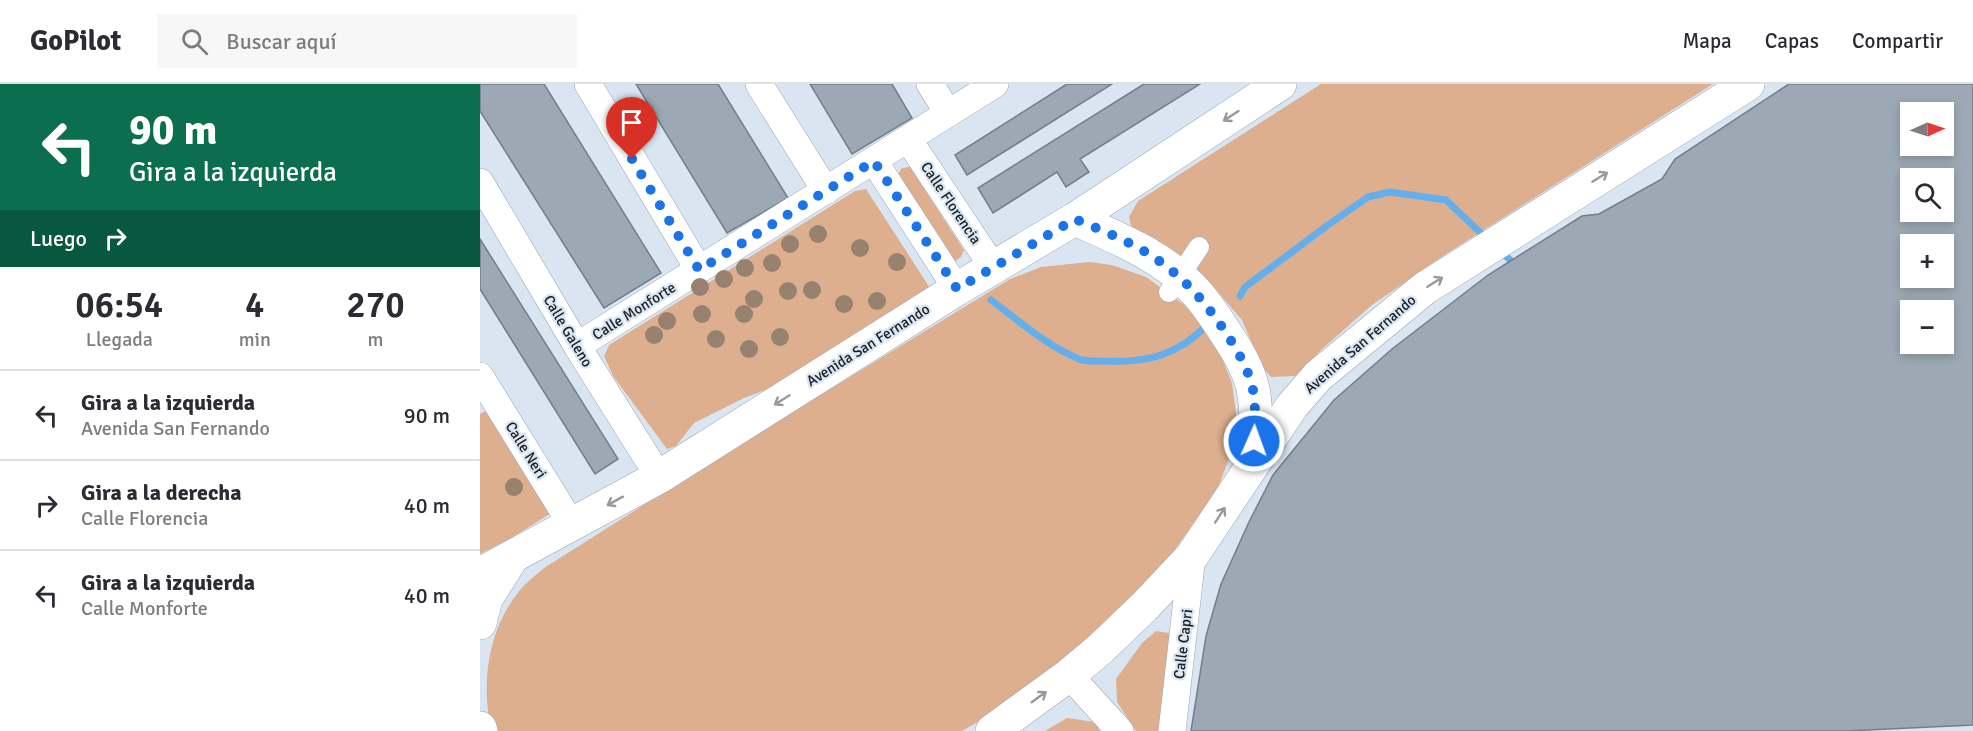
<!DOCTYPE html>
<html lang="es">
<meta charset="utf-8">
<style>
body{margin:0;font-family:Signika,sans-serif;background:#f7f7f7;color:#2b2b33;height:100vh;display:flex;flex-direction:column;font-size:22px;white-space:nowrap}
*{box-sizing:border-box;margin:0}
p{font-size:20px;color:#7c7c81}
.icon{flex:none;width:33px;height:33px;fill:none;stroke:currentColor;stroke-width:2;stroke-linecap:round;stroke-linejoin:round}
.map{position:relative;flex:1;overflow:hidden}
.side{display:flex;flex-direction:column;background:#fff;width:480px}
.side>*{flex:none}
.hud{background:#0b6e4f;color:#fff;overflow:hidden}
.needle{width:39px;rotate:87deg}
.buttons{position:absolute;left:1420px;top:18px;display:grid;gap:12px}
.buttons a{display:grid;place-items:center;width:54px;height:54px;border-radius:0px;background:#fff;box-shadow:0 3px 9px #0003;font-size:30px}
.pin{position:absolute;display:grid;place-items:center;width:51px;height:51px;color:#fff;margin:-62px -26px;border-radius:50% 50% 50% 0;rotate:-45deg;box-shadow:0 0 6px #0007}
.pin .icon{rotate:45deg}
.me{position:absolute;width:66px;margin:-33px;rotate:2deg;stroke-linejoin:round;filter:drop-shadow(0 0 4px #0008)}
.turn{display:flex;align-items:center;gap:21px;height:126px;padding:0 30px;font-size:27px}
.turn .icon{width:78px;height:78px;stroke-width:2.5}
.turn b{display:block;font-size:42px;line-height:51px}
.then{display:flex;align-items:center;height:57px;padding:0 30px;background:#0003;gap:12px;font-size:22px}
.eta{display:flex;justify-content:space-evenly;align-items:center;height:102px;text-align:center}
.eta b{font-size:36px;font-weight:600;line-height:42px}
ul{padding:0;list-style:none}
li{display:flex;align-items:center;gap:18px;height:90px;padding:0 30px;border-top:2px solid #e1e1e2}
li div{flex:1}
li b{display:block;font-size:22px}
li em{font-style:normal}
header{display:flex;align-items:center;gap:36px;box-sizing:border-box;height:84px;padding:0 30px;background:#fff;border-bottom:2px solid #e1e1e2}
header strong{font-size:28px}
nav{display:flex;gap:33px;margin-inline-start:auto;font-size:21px}
.search{width:420px;height:54px;background:#f7f7f7;display:flex;align-items:center;gap:15px;box-sizing:border-box;padding:0 21px;border-radius:0px;color:#7c7c81;font-size:22px}
main{display:flex;flex:1;min-height:0}
.map>svg:first-child{display:block}
.green{fill:#deaf8f}
.lines{fill:none;stroke-linecap:round;stroke-linejoin:round}
.stream{stroke:#64aeeb;stroke-width:7}
.building{fill:#9ca9b4;stroke:#727e88;stroke-width:1.5;fill-rule:evenodd}
.pedestrian-casing{stroke:#99a5b0;stroke-width:21}
.minor-casing{stroke:#99a5b0;stroke-width:28}
.tertiary-casing{stroke:#99a5b0;stroke-width:34}
.pedestrian{stroke:#fff;stroke-width:20}
.minor{stroke:#fff;stroke-width:27}
.tertiary{stroke:#fff;stroke-width:33}
.tree{fill:#96826e}
.oneway{stroke:#98999c}
.route{stroke:#1a73e8;stroke-width:10;stroke-dasharray:0 18}
.labels{text-anchor:middle;stroke-width:4.5;stroke-linejoin:round;paint-order:stroke}
.street-label{font-size:15px;fill:#191d22;stroke:#d9e6f2}
</style>
<header>
<strong>GoPilot</strong>
<div class="search"><svg class="icon" aria-label="search" viewBox="0 0 24 24"><circle cx="10" cy="10" r="6"/><path d="M15 15l6 6"/></svg>Buscar aquí</div>
<nav><a>Mapa</a><a>Capas</a><a>Compartir</a></nav>
</header>
<main>
<section class="side">
<div class="hud">
<div class="turn"><svg class="icon" aria-label="left" viewBox="0 0 24 24"><path d="M17 20v-9H6M10 6l-5 5 5 5"/></svg><div><b>90 m</b>Gira a la izquierda</div></div>
<div class="then">Luego<svg class="icon" aria-label="right" viewBox="0 0 24 24"><path d="M7 20v-9h11M14 6l5 5-5 5"/></svg></div>
</div>
<div class="eta">
<div><b>06:54</b><p>Llegada</p></div>
<div><b>4</b><p>min</p></div>
<div><b>270</b><p>m</p></div>
</div>
<ul>
<li><svg class="icon" aria-label="left" viewBox="0 0 24 24"><path d="M17 20v-9H6M10 6l-5 5 5 5"/></svg><div><b>Gira a la izquierda</b><p>Avenida San Fernando</p></div><em>90 m</em></li>
<li><svg class="icon" aria-label="right" viewBox="0 0 24 24"><path d="M7 20v-9h11M14 6l5 5-5 5"/></svg><div><b>Gira a la derecha</b><p>Calle Florencia</p></div><em>40 m</em></li>
<li><svg class="icon" aria-label="left" viewBox="0 0 24 24"><path d="M17 20v-9H6M10 6l-5 5 5 5"/></svg><div><b>Gira a la izquierda</b><p>Calle Monforte</p></div><em>40 m</em></li>
</ul>
</section>
<div class="map">
<svg width="1493" height="647" viewBox="0 0 1493 647">
<rect width="100%" height="100%" fill="#d9e6f2"/>
<path class="green" d="M841,0H1233L966,170L892,221L841,266L816,292L791,293L782,283L762,236L736,206L706,178L653,149L649,133L658,117Z
M430,83L484,166L481,173L471,180L418,90L422,84Z
M386,105L450,204L291,304L264,314L214,339L196,362L187,365L133,292L124,272L129,261L375,107Z
M609,178L632,181L666,193L717,230L733,252L752,299L757,337L753,364L738,404L687,477L644,522L537,616L482,647H12C0,603 8,546 37,510C44,500 55,492 64,484L249,367L530,195L561,183Z
M7,326L73,428L28,456L0,470V330Z
M676,547L689,549L696,559L684,647H656L637,618L636,595L662,559Z
M587,634L615,638L620,647H565Z"/>
<g class="lines">
<path class="stream" d="M1019,166L1038,183
M760,212L765,203L848,141L888,113L910,108L966,116L1007,155
M511,216C539,237 567,262 599,275C607,278 618,277 627,277C667,279 698,271 727,241"/>
</g>
<path class="building" d="M0,0H64L181,189L124,224L0,27Z
M156,0H238L308,114L247,149Z
M330,0H412L432,34L372,70Z
M587,0H632L487,91L475,71Z
M664,0H720L600,75L609,88L586,103L577,88L513,129L498,104Z
M1309,0H1493V641L1366,647H711L726,552L741,500L769,438L793,391L854,316L912,265L1008,191L1102,132L1119,130L1182,95L1195,75ZM1431,28H1464V62H1431ZM1431,94H1464V128H1431ZM1431,160H1464V194H1431ZM1431,226H1464V260H1431Z
M0,155L138,375L115,390L0,205Z"/>
<g class="lines">
<defs>
<path id="pedestrian" d="M689,208L719,163"/>
<path id="minor" d="M108,0L219,186
M279,0L346,107
M450,0L468,29
M428,55L513,183
M394,77L477,205
M0,98L97,262L179,393
M97,262L515,0
M0,292L92,441
M589,591L640,647
M692,647L712,472"/>
<path id="tertiary" d="M595,135C637,154 683,172 715,207C727,220 736,234 745,248C757,266 768,284 773,305C778,329 774,354 773,378
M0,490L179,393L477,205L595,135L800,0
M0,539L6,515L32,474
M0,644L1,647
M512,647L589,591L619,566L664,523L712,472L812,322L838,292L945,204L1268,0"/>
</defs>
<use href="#pedestrian" class="pedestrian-casing"/>
<use href="#minor" class="minor-casing"/>
<use href="#tertiary" class="tertiary-casing"/>
<use href="#pedestrian" class="pedestrian"/>
<use href="#minor" class="minor"/>
<use href="#tertiary" class="tertiary"/>
</g>
<g class="tree">
<circle cx="338" cy="150" r="9"/>
<circle cx="310" cy="160" r="9"/>
<circle cx="380" cy="164" r="9"/>
<circle cx="417" cy="178" r="9"/>
<circle cx="292" cy="179" r="9"/>
<circle cx="265" cy="184" r="9"/>
<circle cx="244" cy="195" r="9"/>
<circle cx="220" cy="203" r="9"/>
<circle cx="332" cy="206" r="9"/>
<circle cx="308" cy="207" r="9"/>
<circle cx="274" cy="215" r="9"/>
<circle cx="397" cy="217" r="9"/>
<circle cx="364" cy="220" r="9"/>
<circle cx="222" cy="230" r="9"/>
<circle cx="264" cy="230" r="9"/>
<circle cx="187" cy="237" r="9"/>
<circle cx="174" cy="251" r="9"/>
<circle cx="300" cy="253" r="9"/>
<circle cx="236" cy="255" r="9"/>
<circle cx="269" cy="265" r="9"/>
<circle cx="34" cy="403" r="9"/>
</g>
<defs><path id="oneway-shaft" d="M-6 0H5M1.5-3L5.5 0L1.5 3" fill="none" stroke-width="1.6" stroke-linecap="round" stroke-linejoin="round" transform="scale(1.5)"/></defs>
<g class="oneway">
<use href="#oneway-shaft" transform="translate(751 32) rotate(147)"/>
<use href="#oneway-shaft" transform="translate(1120 93) rotate(-32)"/>
<use href="#oneway-shaft" transform="translate(955 198) rotate(-32)"/>
<use href="#oneway-shaft" transform="translate(302 316) rotate(148)"/>
<use href="#oneway-shaft" transform="translate(135 417) rotate(151)"/>
<use href="#oneway-shaft" transform="translate(740 431) rotate(-57)"/>
<use href="#oneway-shaft" transform="translate(559 613) rotate(-36)"/>
</g>
<g class="lines">
<path class="route" d="M152,75L219,186L394,77L477,205L595,135C613,143 632,150 649,159C693,181 722,212 748,252C759,269 769,287 773,306C776,323 775,340 774,357"/>
</g>
<g class="labels">
<g class="street-label">
<text transform="translate(471 119) rotate(56)" y="5">Calle Florencia</text>
<text transform="translate(154 227) rotate(-32)" y="5">Calle Monforte</text>
<text transform="translate(88 247) rotate(59)" y="5">Calle Galeno</text>
<text transform="translate(880 260) rotate(-41)" y="5">Avenida San Fernando</text>
<text transform="translate(388 261) rotate(-32)" y="5">Avenida San Fernando</text>
<text transform="translate(46 366) rotate(58)" y="5">Calle Neri</text>
<text transform="translate(703 560) rotate(-83)" y="5">Calle Capri</text>
</g>
</g>
</svg>
<div class="buttons">
<a><svg class="needle" viewBox="-14 -14 28 28"><path d="M0-13l5 13h-10z" fill="#e53935"/><path d="M0 13l5-13h-10z" fill="#7c7c81"/></svg></a>
<a><svg class="icon" aria-label="search" viewBox="0 0 24 24"><circle cx="10" cy="10" r="6"/><path d="M15 15l6 6"/></svg></a>
<a>+</a>
<a>−</a>
</div>
<div class="pin" style="left:152px;top:75px;background:#d93025"><svg class="icon" aria-label="arrive" viewBox="0 0 24 24"><path d="M6 21V4h12l-3 4 3 4H6"/></svg></div>
<svg class="me" style="left:774px;top:357px" viewBox="-20 -20 40 40"><circle r="17" fill="#1a73e8" stroke="#fff" stroke-width="3"/><path d="M0-11L8 9 0 5-8 9z" fill="#fff"/></svg>
</div>
</main>
